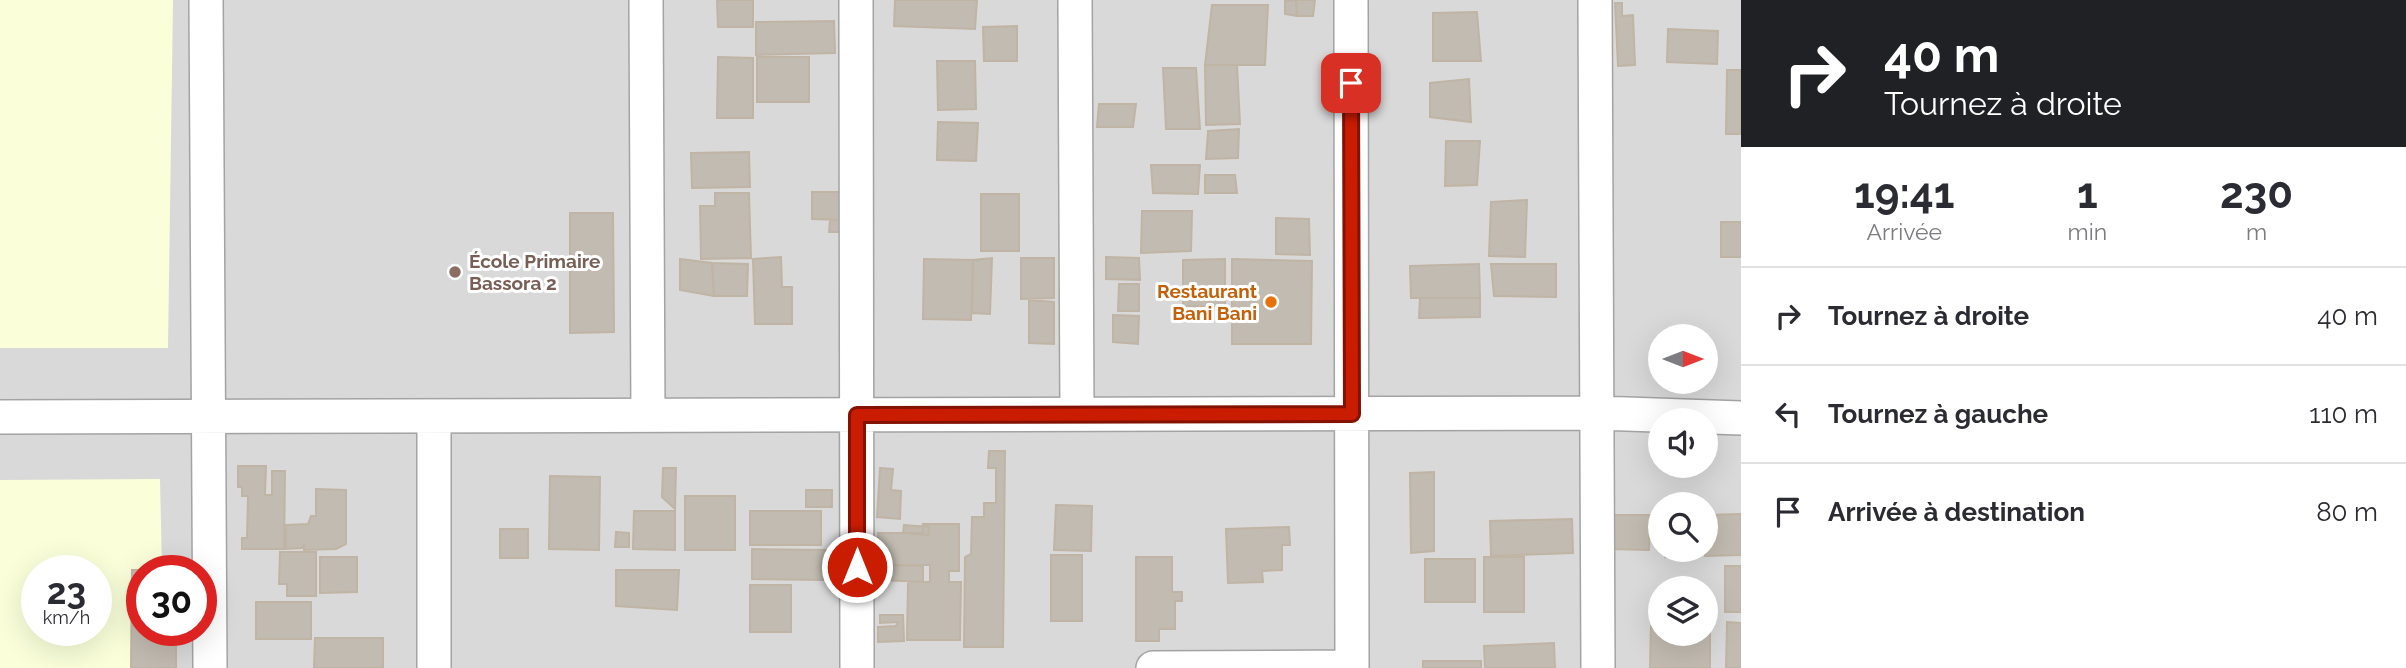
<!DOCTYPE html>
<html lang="fr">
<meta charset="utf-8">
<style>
body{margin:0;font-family:Raleway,sans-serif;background:#f2f2f3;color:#2b2b33;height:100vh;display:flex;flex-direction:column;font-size:26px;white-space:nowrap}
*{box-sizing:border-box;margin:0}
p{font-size:23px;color:#7c7c81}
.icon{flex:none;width:38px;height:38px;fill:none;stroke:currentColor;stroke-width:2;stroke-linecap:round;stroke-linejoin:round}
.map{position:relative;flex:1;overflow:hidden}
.panel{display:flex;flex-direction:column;background:#fff;width:665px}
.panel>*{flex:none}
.banner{background:#202124;color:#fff;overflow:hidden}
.needle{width:46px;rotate:90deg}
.controls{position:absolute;left:1648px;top:324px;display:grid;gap:14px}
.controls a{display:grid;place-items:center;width:70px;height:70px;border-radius:50%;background:#fff;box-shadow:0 7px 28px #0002;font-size:35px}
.speed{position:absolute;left:21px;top:555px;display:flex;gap:14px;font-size:35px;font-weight:700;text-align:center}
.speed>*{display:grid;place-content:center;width:91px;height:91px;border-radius:50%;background:#fff;box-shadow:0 7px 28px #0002;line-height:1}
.speed small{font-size:18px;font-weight:400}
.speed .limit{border:10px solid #d22;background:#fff;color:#111}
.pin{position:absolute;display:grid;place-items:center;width:60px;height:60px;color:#fff;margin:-30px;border-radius:14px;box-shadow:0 4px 10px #0006}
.me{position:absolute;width:77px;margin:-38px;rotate:0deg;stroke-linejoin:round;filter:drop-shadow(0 0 5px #0008)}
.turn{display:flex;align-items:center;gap:24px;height:147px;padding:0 28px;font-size:32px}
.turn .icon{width:91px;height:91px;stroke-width:2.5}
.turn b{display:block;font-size:49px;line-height:60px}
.eta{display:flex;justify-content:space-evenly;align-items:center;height:119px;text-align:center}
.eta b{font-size:42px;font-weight:700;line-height:49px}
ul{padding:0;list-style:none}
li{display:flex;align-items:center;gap:21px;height:98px;padding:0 28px;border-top:2px solid #e1e1e2}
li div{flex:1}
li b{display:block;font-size:26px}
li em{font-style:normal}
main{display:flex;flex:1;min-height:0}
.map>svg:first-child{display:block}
.residential{fill:#dad9d9;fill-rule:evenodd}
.education{fill:#faffda;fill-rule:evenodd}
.building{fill:#c2bbb1;stroke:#c0b4a4;stroke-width:2}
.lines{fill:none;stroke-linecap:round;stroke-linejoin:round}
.minor-casing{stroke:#a3a3a3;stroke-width:36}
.minor{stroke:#fff;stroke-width:33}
.route-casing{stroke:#831200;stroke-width:18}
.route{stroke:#c91c00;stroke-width:12}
.education-dot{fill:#8d6e63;stroke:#fff;stroke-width:2.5}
.food-dot{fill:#e8710a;stroke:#fff;stroke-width:2.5}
.labels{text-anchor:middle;stroke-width:6;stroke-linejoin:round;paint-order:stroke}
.education-label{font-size:19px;font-weight:bold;fill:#785e54;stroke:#fff;text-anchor:start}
.food-label{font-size:19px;font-weight:bold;fill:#c56008;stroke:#fff;text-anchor:end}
</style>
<main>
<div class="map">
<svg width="1741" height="668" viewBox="0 0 1741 668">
<rect width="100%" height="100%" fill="#eeece2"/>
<path class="residential" d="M0,0H1741V668H0ZM1661,336H1706V382H1661ZM1661,420H1706V466H1661ZM1661,504H1706V550H1661ZM37,570H96V630H37ZM142,570H201V630H142ZM1661,588H1706V634H1661Z"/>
<path class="education" d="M0,0H173L168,348H0Z
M160,479L162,570H142V630L164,668H0V480ZM37,570H96V630H37Z"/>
<path class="building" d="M717,0H753V27H718Z
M895,0H977L975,29L894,26Z
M1296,0H1315L1313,16H1297Z
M1296,0L1297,16L1285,14V1Z
M1615,3H1622V16L1633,15L1635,65L1618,66Z
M1212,5H1268L1265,65H1205Z
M1477,12L1481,61H1433V13Z
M834,21L835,53L756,55V22Z
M1017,26V61H984L983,27Z
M1668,29L1718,31L1717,64L1667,62Z
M718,57L753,58V118H717Z
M757,57H809V102H757Z
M937,61H975L976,109L938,110Z
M1205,65H1237L1240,124L1206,125Z
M1163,68H1196L1200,129H1166Z
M1727,70H1741V134H1726Z
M1469,79L1471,122L1430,117V83Z
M1099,104H1136L1133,127H1097Z
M938,122L978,123L976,161L937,160Z
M1239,129L1238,158L1206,159L1208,131Z
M1446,141H1480L1477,185L1445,186Z
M749,152L750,187L692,188L691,153Z
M1151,165H1200L1198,194L1153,193Z
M1205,175H1235L1237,193H1205Z
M812,192H840L841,220L812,219Z
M715,193H749L751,258L701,259L700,206H715Z
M981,194H1019V251H981Z
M1527,200L1525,257L1489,256L1491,202Z
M1142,211H1192L1191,251L1141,253Z
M570,213H613L614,332L570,333Z
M1276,218L1309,219L1310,255L1276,254Z
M830,220H841V232H829Z
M1721,222H1741V257H1721Z
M781,257L782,287H792V324H755L753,259Z
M1106,257L1139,258L1140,280L1106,279Z
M992,258L990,314L972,313L973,260Z
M1021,258H1054V298L1021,299Z
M680,259L712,263L714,296L680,290Z
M924,259L973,260L971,320L923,319Z
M1225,259V307L1183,306V260Z
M1232,259L1312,261L1311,344H1232Z
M712,263L748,264L747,296H714Z
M1479,264L1480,298H1411L1410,266Z
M1491,264H1556V297L1494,296Z
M1119,284H1139V311H1118Z
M1420,298H1480V317L1419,318Z
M1029,300L1054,302V344L1029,343Z
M1113,315L1139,316L1138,344L1113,342Z
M989,451H1005L1003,647H964L965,557L971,554L972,517H984V503H996V468H988Z
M238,466H266L265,495H272V471H285L284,549H242V538H247L248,496H242V487H238Z
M663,468H676L675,509L662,497Z
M880,468L893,469L891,490L901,491L900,519L877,517Z
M1434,472V551L1411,553L1410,473Z
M550,476L600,477L599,550L549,549Z
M316,489L346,490V544L336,549L304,550V544L302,548L286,549V525L308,524L311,516H316Z
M806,490H832V507H806Z
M685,496H735V550H685Z
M1056,505L1092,506L1091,551L1054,550Z
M634,511H675V550L633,549Z
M750,511H821V545H750Z
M1741,514V555L1705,556L1706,515Z
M1609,515H1650L1649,550L1609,549Z
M1572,519L1573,553L1491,556L1490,521Z
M923,524H959V571H949V582H961L960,640H907L908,582H930V565H878V533H923Z
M904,525L929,527L928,535L903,533Z
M1289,527L1290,545H1282V570L1262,571L1263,582L1228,583L1226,529Z
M500,529H528V558H500Z
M616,532L629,533V547H615Z
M752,549L826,550L825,580L752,579Z
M1665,550H1698V557H1665Z
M280,552H316V596H287V584H279Z
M1051,555H1082V621H1051Z
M320,557H357V592L320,593Z
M1136,557H1172V592H1182V601H1175V629H1159V641H1136Z
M1484,557H1524V612H1484Z
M1425,559H1475V602H1425Z
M880,565L923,566V582L880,580Z
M1725,566H1741V612H1725Z
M132,570H176H142V630H176V668H131Z
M616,570H679L677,610L616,606Z
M750,585H791V632H750Z
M256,602H311V639H256Z
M880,615H903L904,641L878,642V627L896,626L898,622L880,623Z
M1727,622L1741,623V668H1726Z
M1661,625V634H1706V625H1710V668H1650L1651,626Z
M315,638H383V668H314Z
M1554,643L1555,668H1485L1484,646Z
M1423,661H1481V668H1423Z"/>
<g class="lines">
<defs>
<path id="minor" d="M206,0L210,668
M646,0L648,415
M856,0L857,668
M1075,0L1077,414
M1351,0L1352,668
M1595,0L1598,668
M0,417L1598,413L1741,418
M434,668V416
M1153,668L1352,667"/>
</defs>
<use href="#minor" class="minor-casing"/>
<use href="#minor" class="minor"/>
</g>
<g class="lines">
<defs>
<path id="route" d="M857,567V415L1352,414L1351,83"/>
</defs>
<use href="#route" class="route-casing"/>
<use href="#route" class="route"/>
</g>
<circle class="education-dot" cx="455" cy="272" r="7"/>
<circle class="food-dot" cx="1271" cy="302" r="7"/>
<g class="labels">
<g class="education-label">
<text x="469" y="268">École Primaire<tspan x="469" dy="22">Bassora 2</tspan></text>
</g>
<g class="food-label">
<text x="1257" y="298">Restaurant<tspan x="1257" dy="22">Bani Bani</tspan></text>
</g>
</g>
</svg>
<div class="controls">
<a><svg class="needle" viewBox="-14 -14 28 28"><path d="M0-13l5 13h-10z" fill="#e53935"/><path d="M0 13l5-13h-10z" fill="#7c7c81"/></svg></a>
<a><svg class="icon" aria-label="sound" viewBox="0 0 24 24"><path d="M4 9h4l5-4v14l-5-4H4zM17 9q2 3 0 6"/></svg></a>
<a><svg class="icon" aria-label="search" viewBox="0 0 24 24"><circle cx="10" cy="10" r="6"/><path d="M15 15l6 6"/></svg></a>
<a><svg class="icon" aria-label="layers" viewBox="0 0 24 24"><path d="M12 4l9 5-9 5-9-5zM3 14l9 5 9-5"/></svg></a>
</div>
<div class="speed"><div>23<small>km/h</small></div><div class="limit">30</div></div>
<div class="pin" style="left:1351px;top:83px;background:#d93025"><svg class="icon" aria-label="arrive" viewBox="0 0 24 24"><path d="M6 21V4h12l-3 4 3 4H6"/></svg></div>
<svg class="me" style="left:857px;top:567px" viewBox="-20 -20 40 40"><circle r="17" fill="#c91c00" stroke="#fff" stroke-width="3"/><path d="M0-11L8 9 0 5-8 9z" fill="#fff"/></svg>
</div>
<section class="panel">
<div class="banner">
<div class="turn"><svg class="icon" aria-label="right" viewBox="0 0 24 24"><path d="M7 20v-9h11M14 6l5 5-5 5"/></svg><div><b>40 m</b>Tournez à droite</div></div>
</div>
<div class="eta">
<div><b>19:41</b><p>Arrivée</p></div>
<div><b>1</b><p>min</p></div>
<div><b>230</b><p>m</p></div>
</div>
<ul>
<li><svg class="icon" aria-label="right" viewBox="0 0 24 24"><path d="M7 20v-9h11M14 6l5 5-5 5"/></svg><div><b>Tournez à droite</b></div><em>40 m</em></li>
<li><svg class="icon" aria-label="left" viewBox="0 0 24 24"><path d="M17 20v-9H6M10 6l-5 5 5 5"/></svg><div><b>Tournez à gauche</b></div><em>110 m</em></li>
<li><svg class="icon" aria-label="arrive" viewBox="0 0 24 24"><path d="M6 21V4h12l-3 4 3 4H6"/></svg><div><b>Arrivée à destination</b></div><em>80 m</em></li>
</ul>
</section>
</main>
